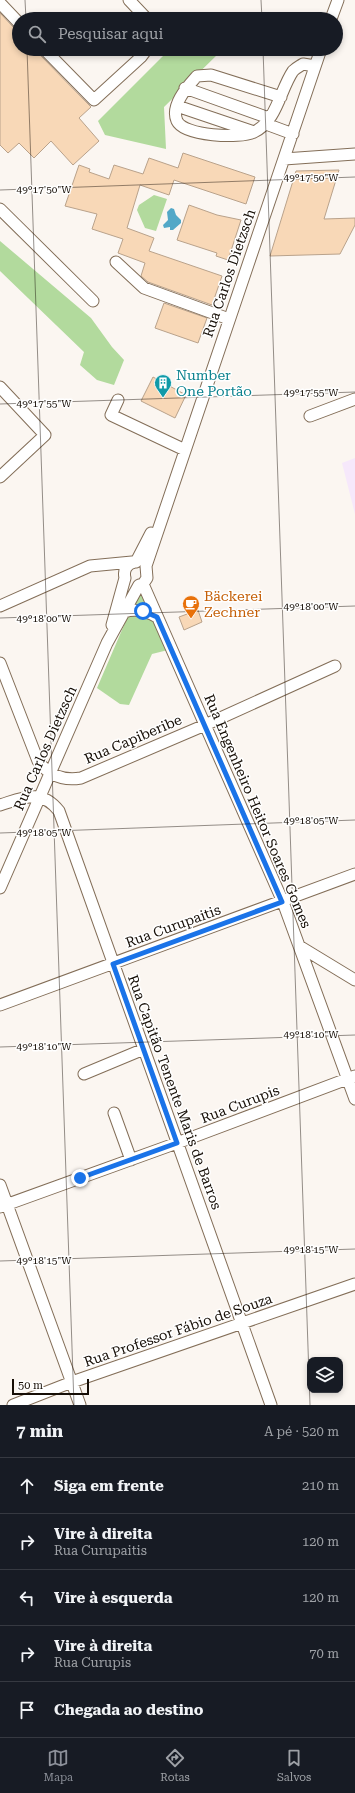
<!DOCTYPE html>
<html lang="pt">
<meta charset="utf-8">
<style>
:root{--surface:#171b24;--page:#242831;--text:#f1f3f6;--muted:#9ea1a6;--line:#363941;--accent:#8c9099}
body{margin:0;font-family:"Roboto Serif",serif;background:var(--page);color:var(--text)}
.controls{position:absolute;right:12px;bottom:12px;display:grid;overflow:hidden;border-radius:8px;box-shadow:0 2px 6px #0003}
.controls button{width:36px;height:36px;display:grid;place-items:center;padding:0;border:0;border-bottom:1px solid var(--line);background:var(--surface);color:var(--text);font:20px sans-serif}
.scale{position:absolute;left:12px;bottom:10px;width:77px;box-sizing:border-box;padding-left:4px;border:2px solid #160e06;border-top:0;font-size:11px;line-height:14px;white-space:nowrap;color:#160e06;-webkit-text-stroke:3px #fff;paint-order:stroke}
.stop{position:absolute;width:12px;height:12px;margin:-9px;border:3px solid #1a73e8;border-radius:50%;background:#fff}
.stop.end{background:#1a73e8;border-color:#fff;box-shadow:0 1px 4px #0008}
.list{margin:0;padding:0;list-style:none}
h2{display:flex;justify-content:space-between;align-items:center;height:52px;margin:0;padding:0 16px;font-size:17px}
h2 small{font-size:13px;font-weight:400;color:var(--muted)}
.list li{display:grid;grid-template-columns:26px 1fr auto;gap:12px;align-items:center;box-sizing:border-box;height:56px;padding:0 16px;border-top:1px solid var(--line)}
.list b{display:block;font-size:15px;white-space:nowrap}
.list p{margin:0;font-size:13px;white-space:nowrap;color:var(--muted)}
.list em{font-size:13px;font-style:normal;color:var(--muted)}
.icon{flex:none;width:22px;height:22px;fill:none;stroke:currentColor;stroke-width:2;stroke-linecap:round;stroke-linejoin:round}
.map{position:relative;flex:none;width:355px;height:1405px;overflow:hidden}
.search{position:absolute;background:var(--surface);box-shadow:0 2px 6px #0003;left:12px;right:12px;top:12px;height:44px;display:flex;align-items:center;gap:10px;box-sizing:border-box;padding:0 14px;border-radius:22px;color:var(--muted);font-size:15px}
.sheet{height:332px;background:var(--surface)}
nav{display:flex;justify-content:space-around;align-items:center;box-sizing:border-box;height:56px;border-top:1px solid var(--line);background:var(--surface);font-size:11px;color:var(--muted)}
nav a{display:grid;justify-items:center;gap:2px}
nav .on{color:var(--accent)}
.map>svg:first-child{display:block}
.education{fill:#f6e8fb}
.green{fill:#b2da9d}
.water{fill:#53a8c7}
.building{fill:#f8d8b7;stroke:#b9a28b}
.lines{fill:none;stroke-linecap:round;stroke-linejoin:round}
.minor-casing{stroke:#836e58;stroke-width:13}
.minor{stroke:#fff;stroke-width:11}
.route{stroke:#1a73e8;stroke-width:5}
.ticks{fill:none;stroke:#160e06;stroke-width:1;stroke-opacity:0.45}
.labels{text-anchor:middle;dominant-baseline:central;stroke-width:3;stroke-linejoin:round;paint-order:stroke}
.street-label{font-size:14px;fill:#160e06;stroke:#fff}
.culture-label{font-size:14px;fill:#0d838f;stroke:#fff;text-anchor:start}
.food-label{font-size:14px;fill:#c56008;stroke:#fff;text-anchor:start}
.ticks-label{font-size:10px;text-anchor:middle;fill:#160e06;stroke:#fff;stroke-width:3;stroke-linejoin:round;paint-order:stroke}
</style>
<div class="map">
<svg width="355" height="1405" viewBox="0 0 355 1405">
<rect width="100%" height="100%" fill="#fbf6f1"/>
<!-- education -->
<path class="education" d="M 355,458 L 355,514 L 342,463 Z"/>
<!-- green -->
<path class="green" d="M 170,49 L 216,49 L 219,53 L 164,107 L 166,149 L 105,135 L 98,121 Z
M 154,195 L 167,199 L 156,231 L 145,228 L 137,210 L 139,205 Z
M 0,241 L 91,318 L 112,347 L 124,360 L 114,385 L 97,380 L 80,365 L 84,352 L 0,271 Z
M 140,588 L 168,650 L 152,654 L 129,705 L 120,704 L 97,688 Z"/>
<!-- water -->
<path class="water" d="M 171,208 L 174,209 L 176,215 L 181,220 L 181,223 L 173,230 L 170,230 L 170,227 L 164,228 L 163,225 L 168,220 L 167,212 Z"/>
<!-- building -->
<path class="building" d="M 0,13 L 14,28 L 19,30 L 19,49 L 37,49 L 39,54 L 91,107 L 79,118 L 99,141 L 73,165 L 51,141 L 34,158 L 19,143 L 8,153 L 0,145 Z
M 183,153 L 255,177 L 246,204 L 174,180 L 169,195 L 140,185 L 127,228 L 154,238 L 149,251 L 222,276 L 212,305 L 148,282 L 141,276 L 145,263 L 118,253 L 123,239 L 92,229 L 97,214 L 65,206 L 79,165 L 90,169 L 89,172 L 109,179 L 114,165 L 143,174 L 149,158 L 178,168 Z
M 339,170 L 324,219 L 355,218 L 355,225 L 340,254 L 270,256 L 296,171 Z
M 189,205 L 217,215 L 241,220 L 228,260 L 216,256 L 217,253 L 177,240 Z
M 164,303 L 207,318 L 198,343 L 155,328 Z
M 153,377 L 186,395 L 175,418 L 141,401 Z
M 198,610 L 202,622 L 184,630 L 179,617 Z"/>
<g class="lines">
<!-- minor casing -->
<g class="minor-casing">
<path id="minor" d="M 129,0 L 147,19
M 0,3 L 19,23
M 331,19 L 338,0
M 44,49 L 94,100 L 141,57 L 147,49
M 185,88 L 269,118
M 281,97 L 211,75 L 197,76 C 188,86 170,105 177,121 C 184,136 240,139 254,132 C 277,121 280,90 293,71 C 296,68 300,66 303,64 L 315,66
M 177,106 L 254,132
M 266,124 L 293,134
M 284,159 L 355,154
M 0,209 L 93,301
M 116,262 L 144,288 L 229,319
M 0,387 L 45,435 L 0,477
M 118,400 L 111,415 L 185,450
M 310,416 L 355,399
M 136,562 L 151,533
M 143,584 L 283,902 L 355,1099
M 0,606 L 90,566 L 132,562
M 124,612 C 136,608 147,611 157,617
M 112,625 L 125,578 C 123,570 127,563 135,562
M 0,663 L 38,761 C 49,776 63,781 81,778 L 205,725 L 335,666
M 0,805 C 23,798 41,788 59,811 L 271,1405
M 0,888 L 107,643 L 139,585 L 143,584 L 147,578 L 146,566 L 321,49
M 299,946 L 355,980
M 0,1005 L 355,874
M 84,1074 L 144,1049
M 114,1113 L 131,1160
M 0,1185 L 80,1405
M 0,1207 L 177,1143 L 355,1076
M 13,1405 L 72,1382 L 355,1284"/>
</g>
<!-- minor -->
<use href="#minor" class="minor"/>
</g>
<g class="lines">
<!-- route -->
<path class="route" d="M 80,1178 L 177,1143 L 113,964 L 282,902 L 157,617 L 143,611"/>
</g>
<!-- ticks -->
<path class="ticks" d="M 25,0 L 26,19M 261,0 L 262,19M 27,49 L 74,1405M 263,49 L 310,1405M 0,190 L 355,177M 0,404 L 355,392M 0,618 L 355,606M 0,833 L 355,820M 0,1047 L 355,1035M 0,1261 L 355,1249"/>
<!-- icons -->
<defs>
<g id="building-pin" transform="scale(0.9)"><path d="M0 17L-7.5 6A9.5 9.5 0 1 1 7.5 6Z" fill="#0f9aa8" stroke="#fff"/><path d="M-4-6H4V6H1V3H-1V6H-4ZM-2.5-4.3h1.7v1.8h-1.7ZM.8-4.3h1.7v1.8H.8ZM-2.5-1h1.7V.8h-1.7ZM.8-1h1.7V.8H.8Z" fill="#fff"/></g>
<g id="cafe-pin" transform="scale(0.9)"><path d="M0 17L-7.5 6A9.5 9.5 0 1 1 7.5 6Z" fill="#e8710a" stroke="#fff"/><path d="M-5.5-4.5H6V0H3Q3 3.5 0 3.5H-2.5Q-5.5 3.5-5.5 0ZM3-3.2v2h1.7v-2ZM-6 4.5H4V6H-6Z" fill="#fff"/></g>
</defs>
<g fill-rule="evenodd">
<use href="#building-pin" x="163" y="383"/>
<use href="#cafe-pin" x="191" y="604"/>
</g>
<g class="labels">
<!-- street labels -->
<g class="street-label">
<text transform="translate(229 273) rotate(-71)">Rua Carlos Dietzsch</text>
<text transform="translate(133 739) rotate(-23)">Rua Capiberibe</text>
<text transform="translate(45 748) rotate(-66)">Rua Carlos Dietzsch</text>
<text transform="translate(258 811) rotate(67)">Rua Engenheiro Heitor Soares Gomes</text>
<text transform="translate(173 926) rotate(-20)">Rua Curupaitis</text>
<text transform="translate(175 1092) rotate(70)">Rua Capitão Tenente Maris de Barros</text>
<text transform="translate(240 1104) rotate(-21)">Rua Curupis</text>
<text transform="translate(178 1330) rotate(-19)">Rua Professor Fábio de Souza</text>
</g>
<!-- culture labels -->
<g class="culture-label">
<text x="176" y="375">Number<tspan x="176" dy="16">One Portão</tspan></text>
</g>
<!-- food labels -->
<g class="food-label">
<text x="204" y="596">Bäckerei<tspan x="204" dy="16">Zechner</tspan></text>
</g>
</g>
<g class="ticks-label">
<text x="311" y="181">49°17'50"W</text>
<text x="44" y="193">49°17'50"W</text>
<text x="311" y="396">49°17'55"W</text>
<text x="44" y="407">49°17'55"W</text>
<text x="311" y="610">49°18'00"W</text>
<text x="44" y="622">49°18'00"W</text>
<text x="311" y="824">49°18'05"W</text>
<text x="44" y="836">49°18'05"W</text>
<text x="311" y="1038">49°18'10"W</text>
<text x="44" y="1050">49°18'10"W</text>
<text x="311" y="1253">49°18'15"W</text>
<text x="44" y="1264">49°18'15"W</text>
</g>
</svg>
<div class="controls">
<button><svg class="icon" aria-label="layers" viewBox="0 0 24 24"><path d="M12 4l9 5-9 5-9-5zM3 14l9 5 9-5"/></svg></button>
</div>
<div class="scale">50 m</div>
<div class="stop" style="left:143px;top:611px"></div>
<div class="stop end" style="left:80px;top:1178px"></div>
<div class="search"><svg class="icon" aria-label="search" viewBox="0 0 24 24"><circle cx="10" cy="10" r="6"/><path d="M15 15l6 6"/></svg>Pesquisar aqui</div>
</div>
<section class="sheet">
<h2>7 min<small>A pé · 520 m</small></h2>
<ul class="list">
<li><svg class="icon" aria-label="ahead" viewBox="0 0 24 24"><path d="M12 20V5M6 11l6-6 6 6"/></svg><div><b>Siga em frente</b></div><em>210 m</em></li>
<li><svg class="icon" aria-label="right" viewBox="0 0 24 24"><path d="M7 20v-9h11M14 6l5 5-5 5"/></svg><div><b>Vire à direita</b><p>Rua Curupaitis</p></div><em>120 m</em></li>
<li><svg class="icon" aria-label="left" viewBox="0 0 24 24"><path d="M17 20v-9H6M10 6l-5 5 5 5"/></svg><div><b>Vire à esquerda</b></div><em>120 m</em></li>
<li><svg class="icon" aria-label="right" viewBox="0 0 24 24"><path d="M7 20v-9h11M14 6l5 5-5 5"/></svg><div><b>Vire à direita</b><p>Rua Curupis</p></div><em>70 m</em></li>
<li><svg class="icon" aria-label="arrive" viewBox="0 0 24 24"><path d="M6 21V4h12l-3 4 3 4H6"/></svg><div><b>Chegada ao destino</b></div></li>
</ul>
</section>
<nav>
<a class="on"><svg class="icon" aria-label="map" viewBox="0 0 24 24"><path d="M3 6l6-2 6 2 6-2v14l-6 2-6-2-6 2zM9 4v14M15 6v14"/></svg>Mapa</a>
<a><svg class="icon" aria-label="directions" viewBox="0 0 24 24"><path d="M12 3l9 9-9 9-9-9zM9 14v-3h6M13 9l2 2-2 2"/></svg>Rotas</a>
<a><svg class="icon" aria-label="saved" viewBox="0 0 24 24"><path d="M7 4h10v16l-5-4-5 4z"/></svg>Salvos</a>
</nav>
